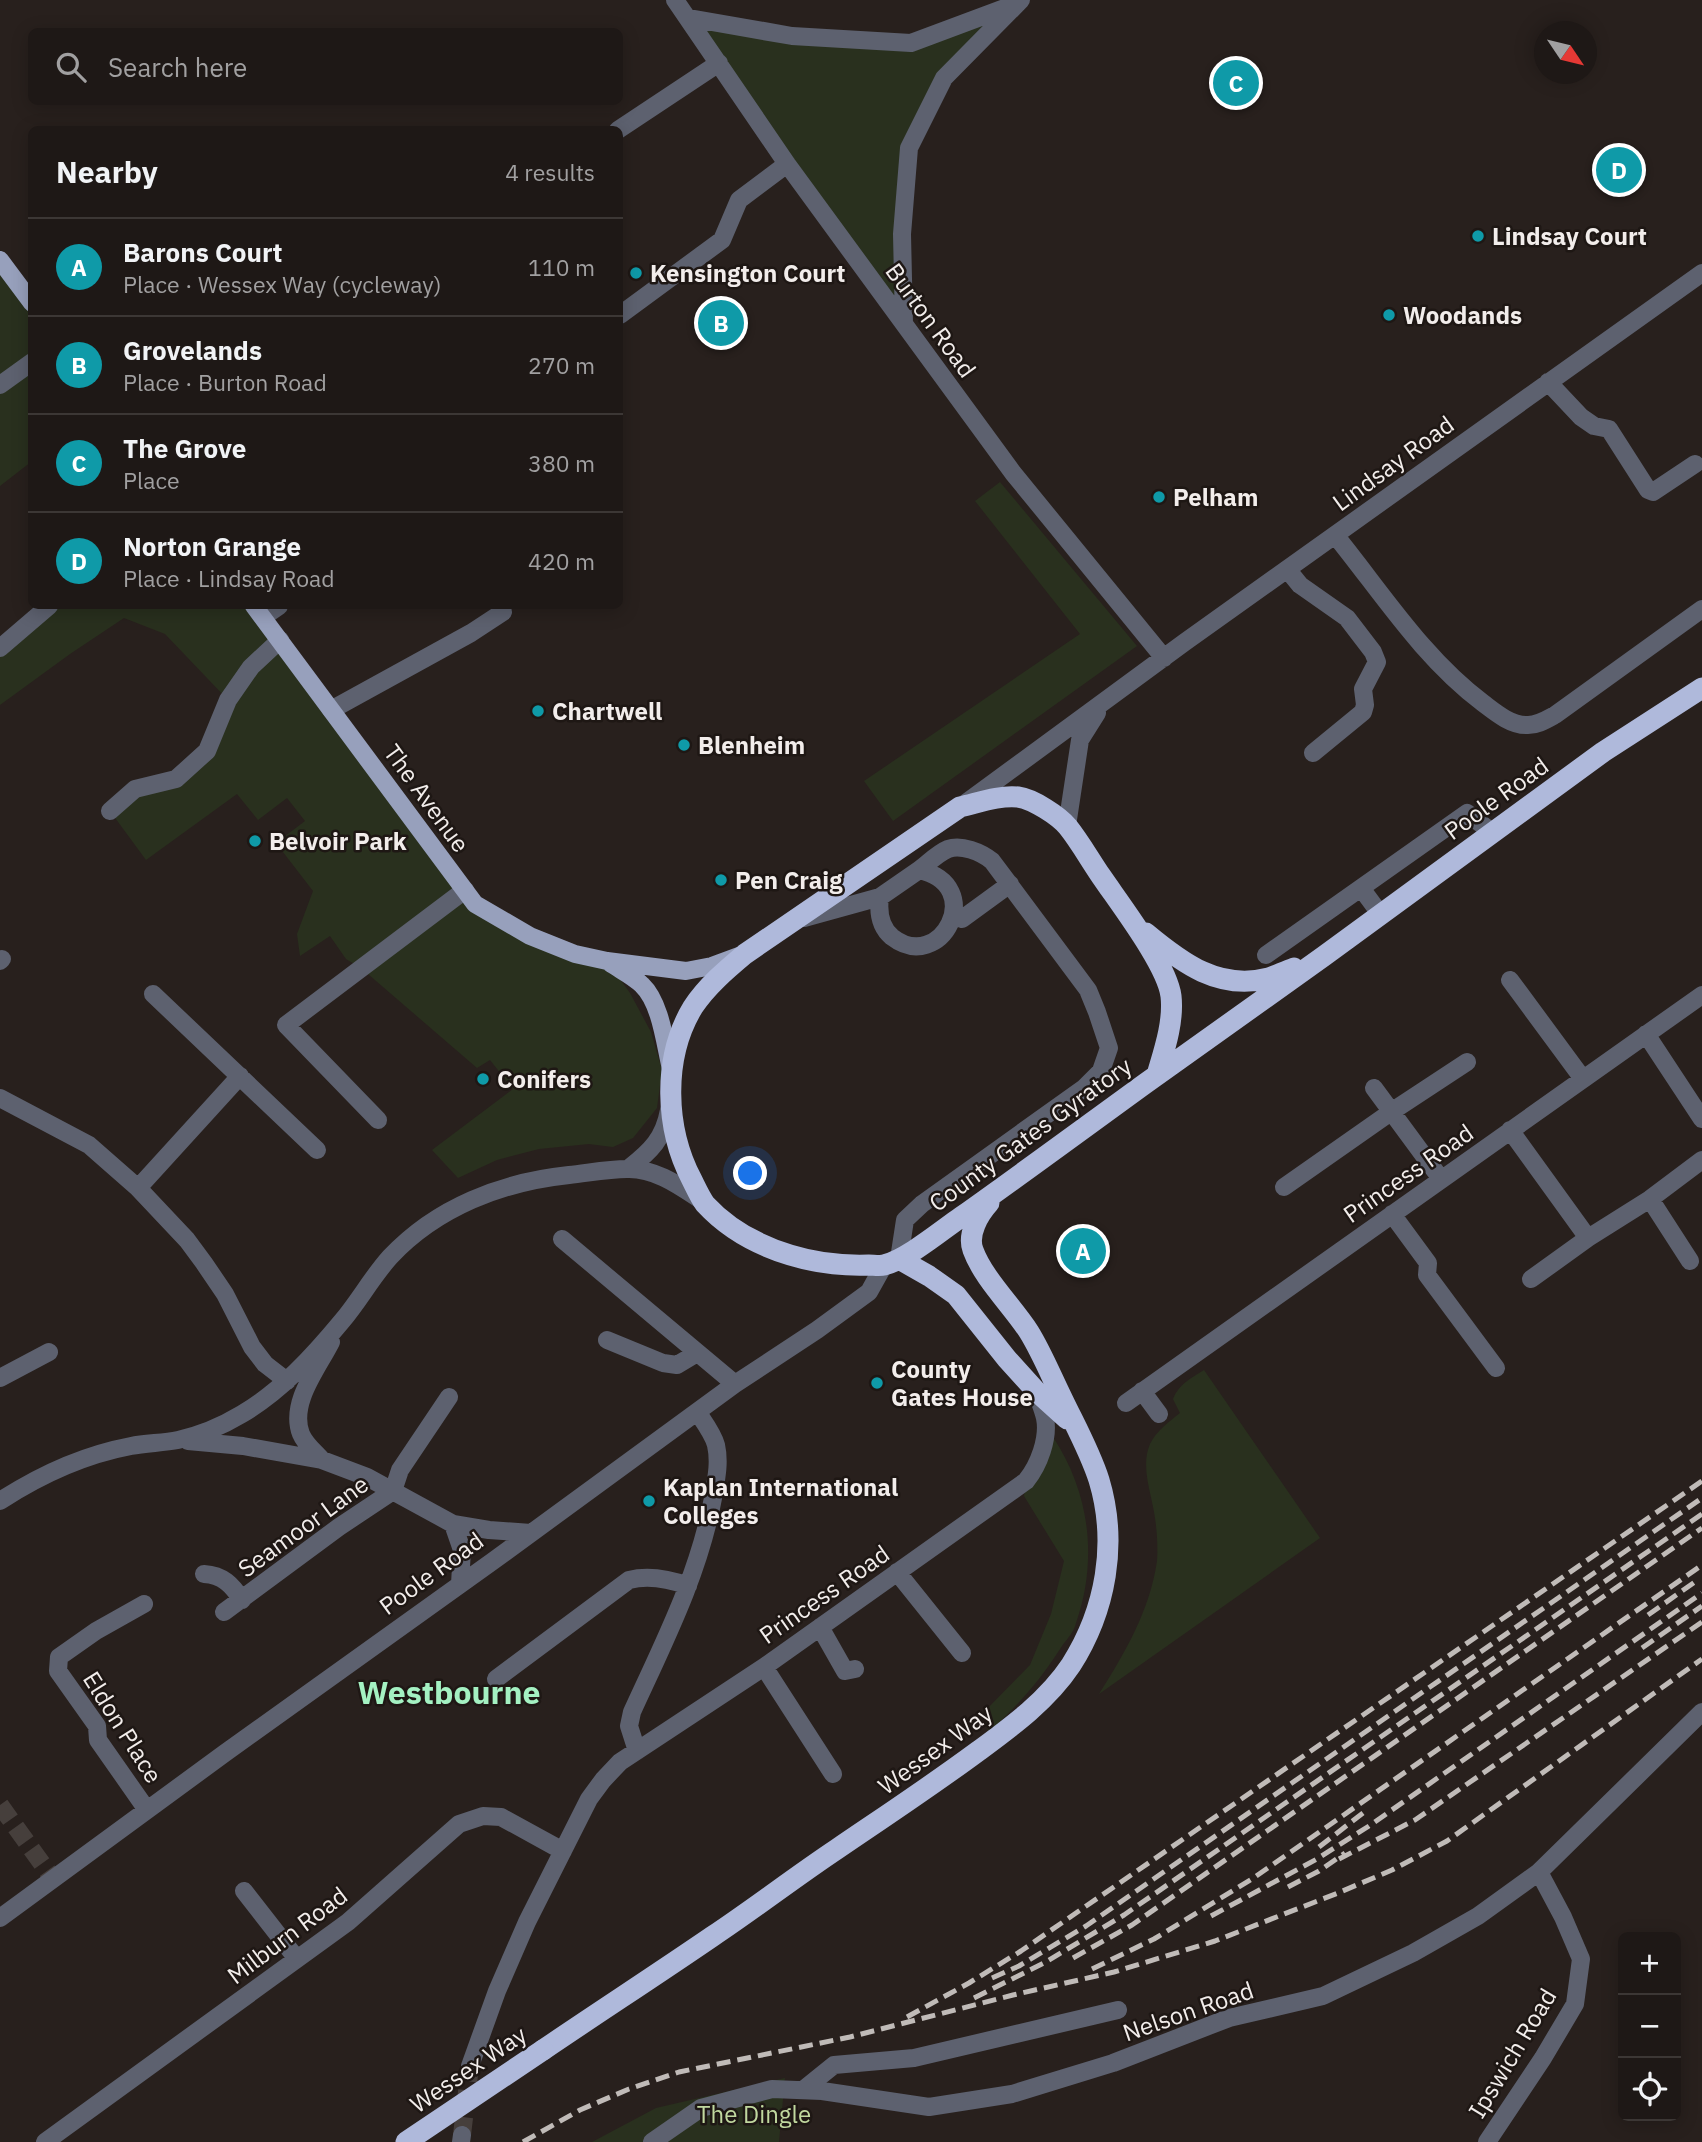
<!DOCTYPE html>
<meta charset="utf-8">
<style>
:root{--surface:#1e1816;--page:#26211f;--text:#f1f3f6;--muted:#a1a0a1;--line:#3c3735;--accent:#21d887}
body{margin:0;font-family:"IBM Plex Sans",sans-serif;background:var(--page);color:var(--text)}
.controls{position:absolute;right:21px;bottom:21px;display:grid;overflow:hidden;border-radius:10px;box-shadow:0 4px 18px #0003}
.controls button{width:63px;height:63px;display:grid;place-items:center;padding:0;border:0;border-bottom:2px solid var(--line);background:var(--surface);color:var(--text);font:35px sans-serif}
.compass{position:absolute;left:1534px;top:21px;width:63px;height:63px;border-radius:50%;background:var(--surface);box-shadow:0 4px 18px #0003;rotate:125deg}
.you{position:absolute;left:751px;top:1174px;width:24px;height:24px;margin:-18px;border:5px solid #fff;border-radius:50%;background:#1a73e8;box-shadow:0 0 0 10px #1a73e833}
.badge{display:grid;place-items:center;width:46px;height:46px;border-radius:50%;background:var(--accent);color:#fff;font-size:23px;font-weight:700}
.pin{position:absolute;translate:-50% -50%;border:4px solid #fff;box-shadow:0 2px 7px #0006}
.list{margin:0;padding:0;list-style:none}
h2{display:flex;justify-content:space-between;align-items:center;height:91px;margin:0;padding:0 28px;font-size:30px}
h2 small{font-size:23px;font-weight:400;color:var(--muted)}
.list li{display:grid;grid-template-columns:46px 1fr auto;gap:21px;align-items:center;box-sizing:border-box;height:98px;padding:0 28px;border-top:2px solid var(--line)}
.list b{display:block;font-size:26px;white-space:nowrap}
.list p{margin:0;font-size:23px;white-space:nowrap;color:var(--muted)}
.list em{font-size:23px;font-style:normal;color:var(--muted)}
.icon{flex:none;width:38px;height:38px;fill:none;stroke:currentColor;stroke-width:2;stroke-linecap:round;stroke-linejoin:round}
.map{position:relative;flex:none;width:1702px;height:2142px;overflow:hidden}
.search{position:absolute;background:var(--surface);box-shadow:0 4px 18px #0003;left:28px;top:28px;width:595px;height:77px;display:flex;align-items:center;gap:18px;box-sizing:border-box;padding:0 24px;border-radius:10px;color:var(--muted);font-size:26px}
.panel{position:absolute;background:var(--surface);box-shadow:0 4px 18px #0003;left:28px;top:126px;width:595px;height:483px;border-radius:10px}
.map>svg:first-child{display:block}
.green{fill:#29301e}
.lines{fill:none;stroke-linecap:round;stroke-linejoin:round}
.minor-tunnel{stroke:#463f3c;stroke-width:18;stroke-dasharray:18 9;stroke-linecap:butt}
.minor{stroke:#5d616f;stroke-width:18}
.major{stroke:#97a0bc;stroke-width:18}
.highway{stroke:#afb9db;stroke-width:21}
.rail{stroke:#c0bbb8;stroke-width:5;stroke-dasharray:14 7;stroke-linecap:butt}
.highway-bridge{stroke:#afb9db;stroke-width:21}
.culture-dot{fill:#0f9aa8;stroke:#1e1714;stroke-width:2.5}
.labels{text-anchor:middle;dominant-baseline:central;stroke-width:5;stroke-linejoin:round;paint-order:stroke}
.poi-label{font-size:24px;font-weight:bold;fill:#f2edeb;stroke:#1e1714;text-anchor:start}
.street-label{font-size:24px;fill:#f2edeb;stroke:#1e1714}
.park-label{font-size:24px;fill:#c1d89f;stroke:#1e1714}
.district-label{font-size:32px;font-weight:bold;fill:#a4f1c2;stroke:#1e1714}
</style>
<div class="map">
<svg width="1702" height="2142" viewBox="0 0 1702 2142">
<rect width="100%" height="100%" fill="#28201d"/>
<!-- green -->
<path class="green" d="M 1012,8 L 944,78 L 909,148 L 904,324 L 689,18 L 911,43 Z
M 0,260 L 32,303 L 31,462 L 0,486 Z
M 1000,482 L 1137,646 L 893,821 L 864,781 L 1080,634 L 975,501 Z
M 47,606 L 254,606 L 475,904 L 607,961 L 630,993 L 651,1032 L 662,1070 L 657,1108 L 633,1138 L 613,1147 L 589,1144 L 539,1149 L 497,1160 L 458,1178 L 432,1150 L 513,1089 L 490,1060 L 477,1068 L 361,968 L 346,959 L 330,936 L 300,956 L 297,934 L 313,891 L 276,843 L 305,821 L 287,798 L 258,820 L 237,794 L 146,860 L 110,811 L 176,779 L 207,751 L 228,700 L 165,634 L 124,618 L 70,654 L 0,705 L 0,645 Z
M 1204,1370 L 1320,1538 L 1099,1694 C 1125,1653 1150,1610 1157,1561 C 1158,1548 1157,1531 1155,1518 C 1152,1494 1140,1467 1150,1444 C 1157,1430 1169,1422 1180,1413 L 1173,1399 C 1178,1385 1191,1378 1204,1370 Z
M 1053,1437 C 1090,1493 1098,1560 1076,1623 C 1074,1632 1067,1639 1062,1646 C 1039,1682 1020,1703 989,1732 L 981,1715 L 1030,1665 L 1051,1614 L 1064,1561 L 1024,1496 L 1025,1490 Z
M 785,2078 L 779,2142 L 592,2142 L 656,2108 Z"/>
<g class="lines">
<!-- minor-tunnel -->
<path class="minor-tunnel" d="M 0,1805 L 53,1879
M 462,2135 L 470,2066"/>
<!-- minor -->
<path class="minor" d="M 675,0 L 787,164 L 1013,473 L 1164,658
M 689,18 L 792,36 L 911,43 L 1010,6
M 618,130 L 719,63
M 620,315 L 722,240 L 739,200 L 787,164
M 904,324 L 902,234 L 909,148 L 944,78 L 1021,0
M 1548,382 L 1581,417 L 1594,426 L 1609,429 L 1648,490 L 1653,492 L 1695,464
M 0,385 L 32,362
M 1335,535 C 1382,593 1423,658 1483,703 C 1495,712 1510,725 1526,725 C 1536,726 1546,720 1555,715 L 1702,609
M 1287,569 L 1300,585 L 1347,618 L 1373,652 L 1377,662 L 1363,689 L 1365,705 L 1363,712 L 1313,753
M 263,617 L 279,606
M 0,648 L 49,606
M 331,710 L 471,633 L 503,612
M 963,805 L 1185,642 L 1702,273
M 110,811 L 135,789 L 176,779 L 207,751 L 228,700 L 251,667 L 280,640
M 1067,826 L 1080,740 L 1097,713
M 919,870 C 988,885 941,975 892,937 C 880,927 878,912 880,897 Z
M 1361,888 L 1381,915
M 804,918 L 880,897
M 962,919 L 1010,884
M 1266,955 L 1467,813 L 1493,833
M 0,961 L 2,959
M 1510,980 L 1583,1079
M 153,994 L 317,1150
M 1646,1034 L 1702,1119
M 1374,1088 L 1441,1179
M 0,1098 L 89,1145 L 138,1188 L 187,1240 L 204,1263 L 225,1294 L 252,1347 L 265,1364 L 287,1381
M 378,1120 L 286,1025 L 465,890
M 1510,1130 L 1588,1238 L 1650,1199 L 1702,1160
M 629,1168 C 651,1151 664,1138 669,1110
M 1284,1187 L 1391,1112 L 1467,1062
M 138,1188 L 240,1076
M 1650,1199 L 1690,1261
M 1392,1214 L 1428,1263 L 1427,1275 L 1496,1368
M 562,1239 L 735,1384
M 899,1259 L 905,1220 L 922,1204 L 1084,1088 L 1101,1071 L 1109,1048 L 1097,1012 L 1088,990 L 992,861 C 981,852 961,844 948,849 C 938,853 927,864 919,870
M 1531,1279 L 1588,1238
M 607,1340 L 663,1363 L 677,1365 L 697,1353
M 0,1378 L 49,1352
M 1142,1391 L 1159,1414
M 1126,1403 L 1702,995
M 188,1441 L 243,1446 L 322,1460 L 367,1477 L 453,1524 L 489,1530 L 531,1533
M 322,1460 C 315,1452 305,1444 301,1434 C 289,1403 318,1368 331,1342
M 0,1501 C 40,1475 83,1455 131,1446 C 146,1443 163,1443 178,1440 C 201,1435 222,1426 242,1414 C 281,1391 313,1356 342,1321 C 359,1301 372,1277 390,1257 C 437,1207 502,1182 569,1175 C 588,1173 608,1169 627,1169 C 656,1168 681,1187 704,1202
M 453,1524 L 462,1550 L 460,1584
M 897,1572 L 962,1653
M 204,1574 C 223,1575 232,1585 242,1600
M 144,1604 L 96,1631 L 59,1657 L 58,1671 L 97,1726 L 98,1740 L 147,1810
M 224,1612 L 339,1527 L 393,1491 L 400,1470 L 449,1397
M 820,1627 L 845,1671 L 855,1669
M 764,1667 L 833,1774
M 496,1679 L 629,1580 C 649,1575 669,1579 688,1586
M 637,1751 L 629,1726 L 632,1712 C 664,1642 699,1574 713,1498 C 716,1480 720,1463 716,1445 C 713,1434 704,1422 698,1413
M 244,1891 L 297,1959
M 0,1918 L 225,1753 L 493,1561 L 735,1384 L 817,1330 L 869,1292 L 884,1265
M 470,2066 L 497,1991 L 527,1922 L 589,1799 L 603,1780 L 620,1762 L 764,1667 L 1026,1481 C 1039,1465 1049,1438 1045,1418 C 1043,1409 1039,1400 1036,1391
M 803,2090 L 834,2065 L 914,2058 L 1118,2010
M 45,2142 L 348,1922 L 459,1824 L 483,1816 L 501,1817 L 563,1851
M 461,2142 L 462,2135
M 652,2142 L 701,2108 L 772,2089 L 822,2091 L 929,2107 L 1012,2094 L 1113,2063 L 1229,2018 L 1323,1996 L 1413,1953 L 1478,1916 L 1539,1872 L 1702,1712
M 1487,2142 L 1543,2058 L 1575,2004 L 1581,1959 L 1563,1917 L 1539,1872"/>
<!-- major -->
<path class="major" d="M 0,260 L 32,303
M 254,606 L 475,904 L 530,936 L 575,954 L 607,961 L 686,971 L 712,966 L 739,956
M 610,963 C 620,970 633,976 642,985 C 661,1003 665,1044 671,1069"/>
<!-- highway -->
<path class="highway" d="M 1146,933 C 1182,963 1219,991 1269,978 C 1277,975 1286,971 1294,968
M 1157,1075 C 1164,1051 1174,1022 1171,996 C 1167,965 1120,904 1101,876 C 1090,860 1080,842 1068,827 C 1059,816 1033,799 1018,797 C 999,795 978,803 960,807 L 745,954 C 726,970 707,986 693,1007 C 662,1058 665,1129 692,1180 C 696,1188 700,1197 705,1204 C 729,1230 757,1245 790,1255 C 816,1263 841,1266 869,1265 C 873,1265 880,1266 884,1265 C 906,1260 942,1230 961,1217 C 1023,1173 1084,1128 1146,1083 L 1324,956 L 1603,752 L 1702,688
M 899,1259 L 929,1276 L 956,1295 L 1007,1359 L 1036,1391 L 1067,1419
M 543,2050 C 599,2012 656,1975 713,1936 C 755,1908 795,1877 837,1849 C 884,1817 931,1786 977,1752 C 1011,1727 1047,1701 1071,1665 C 1106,1610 1118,1543 1099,1480 C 1090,1452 1076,1427 1063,1400 C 1052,1378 1042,1353 1029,1332 C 1013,1307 983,1278 973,1250 C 967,1234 979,1214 989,1203"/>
<!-- rail -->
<path class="rail" d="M 1648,1615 L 1699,1579
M 1642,1648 L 1702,1606
M 1319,1847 L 1363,1813
M 1339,1859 L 1415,1820 L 1702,1622
M 1288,1887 L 1319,1871 L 1345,1853
M 1211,1916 L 1317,1859 L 1369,1826 L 1702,1593
M 1073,1958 L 1132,1925 L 1702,1528
M 1092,1969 L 1154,1939 L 1252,1879 L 1702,1565
M 992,1978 L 1019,1966 L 1086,1926 L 1702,1498
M 974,1998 L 1044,1963 L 1124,1915 L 1702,1514
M 907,2017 L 969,1983 L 1021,1951 L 1702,1481
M 523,2142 L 580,2110 L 629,2089 L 679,2072 L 850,2037 L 1013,1995 L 1114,1972 L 1215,1941 L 1338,1893 L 1392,1870 L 1447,1841 L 1702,1659"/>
<!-- highway-bridge -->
<path class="highway-bridge" d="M 406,2142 L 543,2050"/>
</g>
<!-- markers -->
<g class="culture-dot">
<circle cx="1478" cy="236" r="7"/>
<circle cx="636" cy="273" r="7"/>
<circle cx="1389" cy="315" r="7"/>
<circle cx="1159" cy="497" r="7"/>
<circle cx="538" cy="711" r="7"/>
<circle cx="684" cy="745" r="7"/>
<circle cx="255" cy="841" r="7"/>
<circle cx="721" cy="880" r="7"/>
<circle cx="483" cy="1079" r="7"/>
<circle cx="877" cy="1383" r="7"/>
<circle cx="649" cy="1501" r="7"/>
</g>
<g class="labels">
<!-- poi labels -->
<g class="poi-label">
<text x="1492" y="236">Lindsay Court</text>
<text x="650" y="273">Kensington Court</text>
<text x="1403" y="315">Woodands</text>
<text x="1173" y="497">Pelham</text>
<text x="552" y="711">Chartwell</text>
<text x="698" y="745">Blenheim</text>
<text x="269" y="841">Belvoir Park</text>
<text x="735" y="880">Pen Craig</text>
<text x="497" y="1079">Conifers</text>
<text x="891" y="1369">County<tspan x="891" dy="28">Gates House</tspan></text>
<text x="663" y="1487">Kaplan International<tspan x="663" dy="28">Colleges</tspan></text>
</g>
<!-- street labels -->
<g class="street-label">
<text transform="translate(931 320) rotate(54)">Burton Road</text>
<text transform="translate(1393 463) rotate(-36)">Lindsay Road</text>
<text transform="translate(427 798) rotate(54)">The Avenue</text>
<text transform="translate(1496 798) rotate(-36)">Poole Road</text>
<text transform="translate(1030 1134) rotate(-36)">County Gates Gyratory</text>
<text transform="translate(1408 1173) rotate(-35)">Princess Road</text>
<text transform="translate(303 1526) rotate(-36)">Seamoor Lane</text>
<text transform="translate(431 1573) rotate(-36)">Poole Road</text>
<text transform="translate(824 1594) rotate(-35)">Princess Road</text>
<text transform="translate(123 1727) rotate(58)">Eldon Place</text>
<text transform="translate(935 1749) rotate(-36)">Wessex Way</text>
<text transform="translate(287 1935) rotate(-37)">Milburn Road</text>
<text transform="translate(1188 2011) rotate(-19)">Nelson Road</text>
<text transform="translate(1512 2053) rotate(-59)">Ipswich Road</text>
<text transform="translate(468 2069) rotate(-34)">Wessex Way</text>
</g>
<!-- park labels -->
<g class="park-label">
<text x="754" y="2114">The Dingle</text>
</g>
<!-- district labels -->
<g class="district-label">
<text x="449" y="1692">Westbourne</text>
</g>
</g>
</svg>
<div class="controls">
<button>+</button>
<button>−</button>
<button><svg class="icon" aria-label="locate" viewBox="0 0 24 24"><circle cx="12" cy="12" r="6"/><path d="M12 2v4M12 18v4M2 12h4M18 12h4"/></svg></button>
</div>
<svg class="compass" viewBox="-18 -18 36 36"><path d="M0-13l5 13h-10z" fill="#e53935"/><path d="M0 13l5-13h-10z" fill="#a1a0a1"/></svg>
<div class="you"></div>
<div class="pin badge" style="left:1083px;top:1251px;background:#0f9aa8">A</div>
<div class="pin badge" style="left:721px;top:323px;background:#0f9aa8">B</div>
<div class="pin badge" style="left:1236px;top:83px;background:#0f9aa8">C</div>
<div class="pin badge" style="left:1619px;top:170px;background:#0f9aa8">D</div>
<div class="search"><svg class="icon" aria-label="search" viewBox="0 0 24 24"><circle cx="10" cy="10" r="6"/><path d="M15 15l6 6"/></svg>Search here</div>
<section class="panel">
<h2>Nearby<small>4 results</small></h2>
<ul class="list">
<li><span class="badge" style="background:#0f9aa8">A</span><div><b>Barons Court</b><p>Place · Wessex Way (cycleway)</p></div><em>110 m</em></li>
<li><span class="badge" style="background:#0f9aa8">B</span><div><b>Grovelands</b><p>Place · Burton Road</p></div><em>270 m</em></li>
<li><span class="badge" style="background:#0f9aa8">C</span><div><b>The Grove</b><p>Place</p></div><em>380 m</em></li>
<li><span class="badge" style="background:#0f9aa8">D</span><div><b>Norton Grange</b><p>Place · Lindsay Road</p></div><em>420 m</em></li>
</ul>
</section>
</div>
